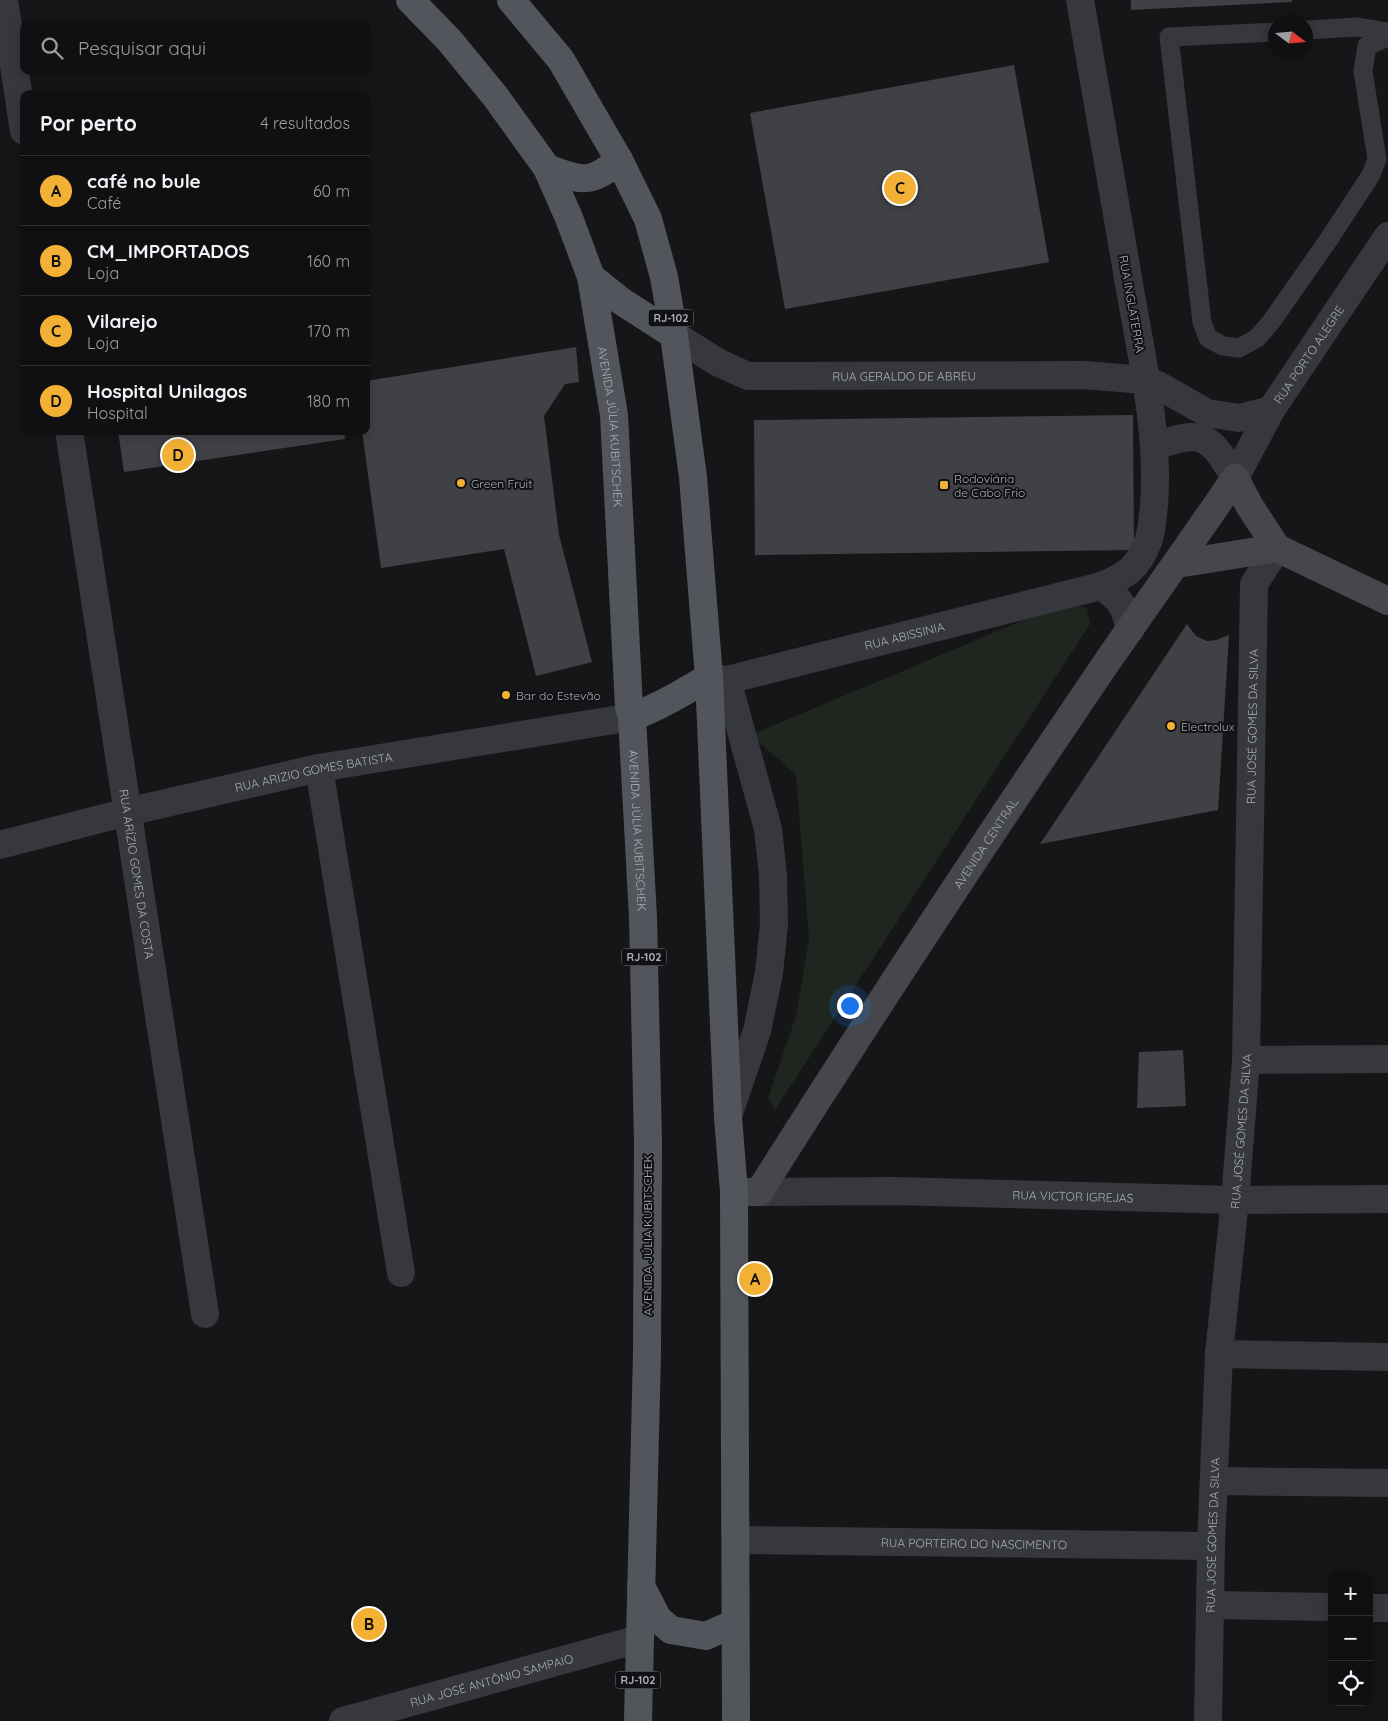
<!DOCTYPE html>
<html lang="pt">
<meta charset="utf-8">
<style>
:root{--surface:#101012;--page:#1e1e20;--text:#f1f3f6;--muted:#9c9d9f;--line:#303032;--accent:#f2b134}
body{margin:0;font-family:Quicksand,sans-serif;background:var(--page);color:var(--text)}
.controls{position:absolute;right:15px;bottom:15px;display:grid;overflow:hidden;border-radius:10px;box-shadow:0 2px 12px #0003}
.controls button{width:45px;height:45px;display:grid;place-items:center;padding:0;border:0;border-bottom:1px solid var(--line);background:var(--surface);color:var(--text);font:25px sans-serif}
.compass{position:absolute;left:1268px;top:15px;width:45px;height:45px;border-radius:50%;background:var(--surface);box-shadow:0 2px 12px #0003;rotate:106deg}
.you{position:absolute;left:849px;top:1005px;width:18px;height:18px;margin:-12px;border:4px solid #fff;border-radius:50%;background:#1a73e8;box-shadow:0 0 0 8px #1a73e833}
.badge{display:grid;place-items:center;width:32px;height:32px;border-radius:50%;background:var(--accent);color:#111;font-size:16px;font-weight:700}
.pin{position:absolute;translate:-50% -50%;border:2px solid #fff;box-shadow:0 1px 5px #0006}
.list{margin:0;padding:0;list-style:none}
h2{display:flex;justify-content:space-between;align-items:center;height:65px;margin:0;padding:0 20px;font-size:21px}
h2 small{font-size:16px;font-weight:400;color:var(--muted)}
.list li{display:grid;grid-template-columns:32px 1fr auto;gap:15px;align-items:center;box-sizing:border-box;height:70px;padding:0 20px;border-top:1px solid var(--line)}
.list b{display:block;font-size:19px;white-space:nowrap}
.list p{margin:0;font-size:16px;white-space:nowrap;color:var(--muted)}
.list em{font-size:16px;font-style:normal;color:var(--muted)}
.icon{flex:none;width:28px;height:28px;fill:none;stroke:currentColor;stroke-width:2;stroke-linecap:round;stroke-linejoin:round}
.map{position:relative;flex:none;width:1388px;height:1721px;overflow:hidden}
.search{position:absolute;background:var(--surface);box-shadow:0 2px 12px #0003;left:20px;top:20px;width:350px;height:55px;display:flex;align-items:center;gap:12px;box-sizing:border-box;padding:0 18px;border-radius:10px;color:var(--muted);font-size:19px}
.panel{position:absolute;background:var(--surface);box-shadow:0 2px 12px #0003;left:20px;top:90px;width:350px;height:345px;border-radius:10px}
.map>svg:first-child{display:block}
.green{fill:#1e261f}
.building{fill:#404145}
.lines{fill:none;stroke-linecap:round;stroke-linejoin:round}
.lane{stroke:#37383d;stroke-width:19}
.street{stroke:#37383d;stroke-width:28}
.secondary{stroke:#45474d;stroke-width:28}
.primary{stroke:#53555c;stroke-width:28}
.poi-dot{fill:#f2b134;stroke:#111113;stroke-width:2}
.labels{text-anchor:middle;dominant-baseline:central;stroke-width:4;stroke-linejoin:round;paint-order:stroke}
.shield{fill:#111113;stroke:#7b7e86;stroke-width:1}
.shield-label{font-size:11px;font-weight:bold;fill:#a8adb8}
.street-label{font-size:12px;fill:#a8adb8;stroke:#111113}
.poi-label{font-size:12px;fill:#a8adb8;stroke:#111113;text-anchor:start}
</style>
<div class="map">
<svg width="1388" height="1721" viewBox="0 0 1388 1721">
<rect width="100%" height="100%" fill="#161618"/>
<!-- green -->
<path class="green" d="M 1067,602 L 1087,608 L 1090,624 L 775,1110 L 768,1098 L 796,1016 L 809,938 L 796,775 L 751,735 Z"/>
<!-- building -->
<path class="building" d="M 1131,0 L 1292,0 L 1292,2 L 1131,10 Z
M 1014,65 L 1049,262 L 785,309 L 750,113 Z
M 576,347 L 579,382 L 565,384 L 544,416 L 559,535 L 592,662 L 536,676 L 504,549 L 381,568 L 362,431 L 366,431 L 366,381 Z
M 1133,415 L 1134,550 L 755,555 L 754,420 Z
M 118,431 L 344,431 L 345,439 L 124,472 Z
M 1187,624 L 1196,636 L 1207,641 L 1216,640 L 1229,635 L 1218,810 L 1040,844 Z
M 1183,1050 L 1186,1106 L 1137,1108 L 1139,1052 Z"/>
<g class="lines">
<!-- lane -->
<path class="lane" d="M 1306,30 L 1357,27 L 1388,32
M 1276,32 L 1169,37 L 1202,322 L 1208,338 L 1223,346 L 1239,348 L 1257,338 L 1271,322 L 1327,242 L 1371,175 L 1377,159 L 1363,71 L 1367,46 L 1388,37"/>
<!-- street -->
<g class="street">
<path d="M 4,0 L 24,131"/>
<path id="s1" d="M 674,335 L 719,363 L 748,376 L 1084,375 L 1145,380 L 1158,385 L 1207,413 L 1239,418 L 1271,410"/>
<path id="s2" d="M 69,431 L 205,1314"/>
<path d="M 1154,447 C 1202,428 1210,435 1235,478"/>
<path id="s3" d="M 1235,478 L 1271,410 L 1388,236"/>
<path d="M 1101,586 C 1122,600 1124,605 1130,630"/>
<path id="s4" d="M 709,677 L 727,680 L 1101,586 C 1126,576 1138,568 1148,542 C 1152,531 1153,516 1154,505 C 1160,429 1139,346 1127,272 C 1111,181 1096,91 1080,0"/>
<path d="M 727,680 L 768,829 L 773,875 L 774,924 L 769,973 L 757,1031 L 728,1116"/>
<path d="M 319,768 L 401,1273"/>
<path id="s5" d="M 0,845 L 127,812 L 319,768 L 632,717"/>
<path d="M 1246,1060 L 1388,1059"/>
<path id="s6" d="M 759,1192 L 893,1191 L 1235,1200 L 1388,1199"/>
<path d="M 1219,1354 L 1388,1357"/>
<path d="M 1215,1481 L 1388,1483"/>
<path id="s7" d="M 736,1540 L 1211,1546"/>
<path d="M 1211,1605 L 1332,1607"/>
<path d="M 1369,1608 L 1388,1608"/>
<path id="s8" d="M 343,1721 L 639,1639"/>
<path id="s9" d="M 1208,1721 L 1211,1546 L 1219,1354 L 1235,1200 L 1246,1060 L 1254,584 L 1277,548"/>
</g>
<!-- secondary -->
<g class="secondary">
<path d="M 1177,564 L 1277,548"/>
<path id="s10" d="M 734,1192 L 759,1192 C 872,1013 988,837 1107,662 C 1149,601 1193,540 1235,478 L 1249,505 L 1277,548 L 1388,601"/>
</g>
<!-- primary -->
<g class="primary">
<path id="s11" d="M 410,0 L 449,40 L 495,96 L 547,168 L 569,218 L 591,277 L 614,415 L 629,707 L 632,717 L 643,917 L 648,1142 L 647,1353 L 638,1721"/>
<path d="M 511,0 L 561,60 L 619,160 L 648,219 L 664,277 L 674,335 L 693,477 L 709,677 L 728,1117 L 734,1192 L 736,1721"/>
<path d="M 547,168 C 580,180 590,186 619,160"/>
<path d="M 591,277 L 621,301 L 674,335"/>
<path d="M 632,717 C 659,707 684,692 709,677"/>
<path d="M 641,1586 L 658,1619 L 671,1630 L 706,1636 L 735,1623"/>
</g>
</g>
<!-- markers -->
<g class="poi-dot">
<circle cx="461" cy="483" r="5"/>
<rect x="939" y="480" width="10" height="10" rx="2.5"/>
<circle cx="506" cy="695" r="5"/>
<circle cx="1171" cy="726" r="5"/>
</g>
<g class="labels">
<!-- shield labels -->
<g class="shield">
<rect x="648.5" y="309.5" width="45" height="17" rx="4"/>
<rect x="621.5" y="948.5" width="45" height="17" rx="4"/>
<rect x="615.5" y="1671.5" width="45" height="17" rx="4"/>
</g>
<g class="shield-label">
<text x="671" y="318">RJ-102</text>
<text x="644" y="957">RJ-102</text>
<text x="638" y="1680">RJ-102</text>
</g>
<!-- street labels -->
<g class="street-label">
<text transform="translate(1132 304) rotate(80)">RUA INGLATERRA</text>
<text stroke="none"><textPath href="#s3" startOffset="144">RUA PORTO ALEGRE</textPath></text>
<text stroke="none"><textPath href="#s1" startOffset="241">RUA GERALDO DE ABREU</textPath></text>
<text stroke="none"><textPath href="#s11" startOffset="486">AVENIDA JÚLIA KUBITSCHEK</textPath></text>
<text stroke="none"><textPath href="#s4" startOffset="201">RUA ABISSINIA</textPath></text>
<text stroke="none"><textPath href="#s9" startOffset="996">RUA JOSÉ GOMES DA SILVA</textPath></text>
<text stroke="none"><textPath href="#s5" startOffset="322">RUA ARIZIO GOMES BATISTA</textPath></text>
<text stroke="none"><textPath href="#s11" startOffset="891">AVENIDA JÚLIA KUBITSCHEK</textPath></text>
<text stroke="none"><textPath href="#s10" startOffset="441">AVENIDA CENTRAL</textPath></text>
<text stroke="none"><textPath href="#s2" startOffset="448">RUA ARÍZIO GOMES DA COSTA</textPath></text>
<text stroke="none"><textPath href="#s9" startOffset="591">RUA JOSÉ GOMES DA SILVA</textPath></text>
<text stroke="none"><textPath href="#s6" startOffset="314">RUA VICTOR IGREJAS</textPath></text>
<text transform="translate(647 1235) rotate(-90)">AVENIDA JÚLIA KUBITSCHEK</text>
<text stroke="none"><textPath href="#s9" startOffset="186">RUA JOSÉ GOMES DA SILVA</textPath></text>
<text stroke="none"><textPath href="#s7" startOffset="238">RUA PORTEIRO DO NASCIMENTO</textPath></text>
<text stroke="none"><textPath href="#s8" startOffset="154">RUA JOSÉ ANTÔNIO SAMPAIO</textPath></text>
</g>
<!-- poi labels -->
<g class="poi-label">
<text x="954" y="478">Rodoviária<tspan x="954" dy="14">de Cabo Frio</tspan></text>
<text x="471" y="483">Green Fruit</text>
<text x="516" y="695">Bar do Estevão</text>
<text x="1181" y="726">Electrolux</text>
</g>
</g>
</svg>
<div class="controls">
<button>+</button>
<button>−</button>
<button><svg class="icon" aria-label="locate" viewBox="0 0 24 24"><circle cx="12" cy="12" r="6"/><path d="M12 2v4M12 18v4M2 12h4M18 12h4"/></svg></button>
</div>
<svg class="compass" viewBox="-18 -18 36 36"><path d="M0-13l5 13h-10z" fill="#e53935"/><path d="M0 13l5-13h-10z" fill="#9c9d9f"/></svg>
<div class="you"></div>
<div class="pin badge" style="left:755px;top:1279px">A</div>
<div class="pin badge" style="left:369px;top:1624px">B</div>
<div class="pin badge" style="left:900px;top:188px">C</div>
<div class="pin badge" style="left:178px;top:455px">D</div>
<div class="search"><svg class="icon" aria-label="search" viewBox="0 0 24 24"><circle cx="10" cy="10" r="6"/><path d="M15 15l6 6"/></svg>Pesquisar aqui</div>
<section class="panel">
<h2>Por perto<small>4 resultados</small></h2>
<ul class="list">
<li><span class="badge">A</span><div><b>café no bule</b><p>Café</p></div><em>60 m</em></li>
<li><span class="badge">B</span><div><b>CM_IMPORTADOS</b><p>Loja</p></div><em>160 m</em></li>
<li><span class="badge">C</span><div><b>Vilarejo</b><p>Loja</p></div><em>170 m</em></li>
<li><span class="badge">D</span><div><b>Hospital Unilagos</b><p>Hospital</p></div><em>180 m</em></li>
</ul>
</section>
</div>
